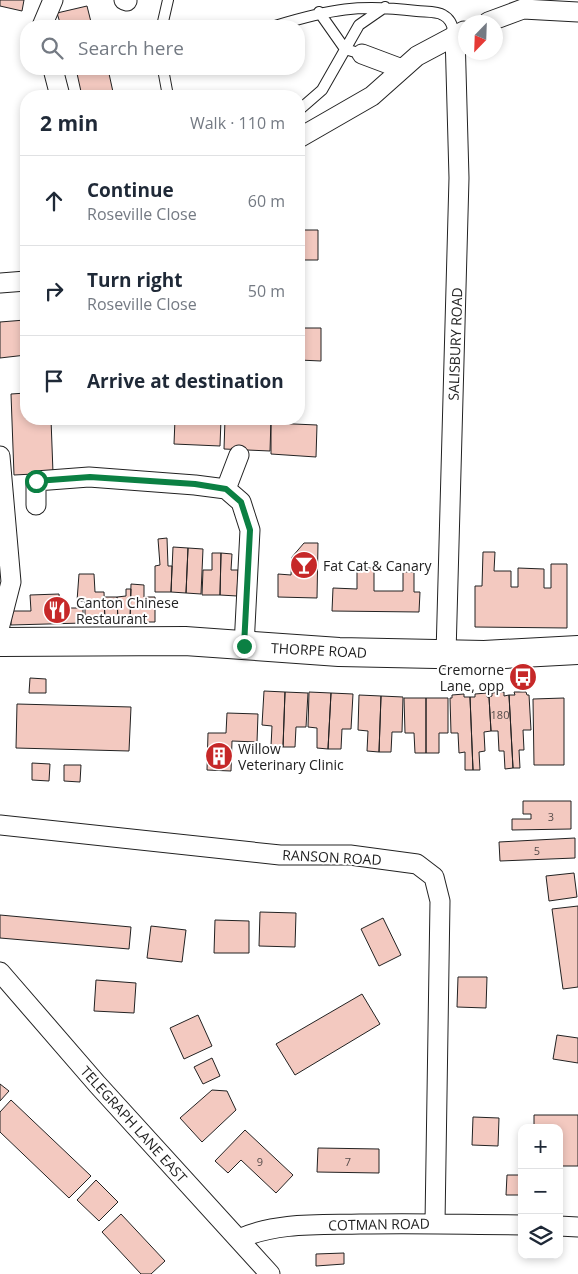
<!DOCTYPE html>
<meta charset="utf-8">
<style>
:root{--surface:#fff;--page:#f2f2f3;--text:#1f2937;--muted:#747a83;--line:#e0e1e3}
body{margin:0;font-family:"Open Sans",sans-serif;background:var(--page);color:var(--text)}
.controls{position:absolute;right:15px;bottom:15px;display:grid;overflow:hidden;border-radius:10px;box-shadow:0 2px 8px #0003}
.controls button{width:45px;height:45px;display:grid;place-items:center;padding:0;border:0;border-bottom:1px solid var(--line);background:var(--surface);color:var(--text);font:25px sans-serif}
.compass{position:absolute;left:458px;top:15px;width:45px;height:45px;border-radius:50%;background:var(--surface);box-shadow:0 2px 8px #0003;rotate:203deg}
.stop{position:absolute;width:15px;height:15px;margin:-11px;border:4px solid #0b8043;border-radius:50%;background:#fff}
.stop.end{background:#0b8043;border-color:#fff;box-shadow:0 1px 5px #0008}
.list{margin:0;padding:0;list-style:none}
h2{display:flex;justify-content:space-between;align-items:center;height:65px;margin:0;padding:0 20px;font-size:21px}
h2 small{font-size:16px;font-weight:400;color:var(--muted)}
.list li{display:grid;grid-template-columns:32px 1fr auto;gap:15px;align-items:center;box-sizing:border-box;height:90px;padding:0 20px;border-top:1px solid var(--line)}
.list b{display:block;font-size:19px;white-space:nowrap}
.list p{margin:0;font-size:16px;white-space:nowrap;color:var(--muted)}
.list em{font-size:16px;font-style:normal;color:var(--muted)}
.icon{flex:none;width:28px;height:28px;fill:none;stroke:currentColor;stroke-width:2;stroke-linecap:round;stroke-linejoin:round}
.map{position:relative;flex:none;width:578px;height:1274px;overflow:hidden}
.search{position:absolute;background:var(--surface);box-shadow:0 2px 8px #0003;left:20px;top:20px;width:285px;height:55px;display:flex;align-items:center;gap:12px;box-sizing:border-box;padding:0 18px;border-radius:20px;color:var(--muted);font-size:19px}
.panel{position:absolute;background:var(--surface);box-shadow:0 2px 8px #0003;left:20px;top:90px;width:285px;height:335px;border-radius:20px}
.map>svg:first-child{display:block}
.building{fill:#f3c9c0;stroke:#222}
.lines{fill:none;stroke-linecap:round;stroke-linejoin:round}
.lane-casing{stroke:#222;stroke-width:12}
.street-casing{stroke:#222;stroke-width:21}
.primary-casing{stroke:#222;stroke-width:30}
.lane{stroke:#fff;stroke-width:10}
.street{stroke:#fff;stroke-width:19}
.primary{stroke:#fff;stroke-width:28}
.route{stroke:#0b8043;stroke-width:6}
.labels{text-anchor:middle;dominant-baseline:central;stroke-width:4;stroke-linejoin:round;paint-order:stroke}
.number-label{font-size:11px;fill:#564c4a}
.street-label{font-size:14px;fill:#222;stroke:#fff}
.poi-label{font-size:14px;fill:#222;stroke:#fff;text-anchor:start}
</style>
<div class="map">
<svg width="578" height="1274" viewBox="0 0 578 1274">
<rect width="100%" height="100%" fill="#fff"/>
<!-- building -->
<path class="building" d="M 0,0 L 24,0 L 22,11 L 0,6 Z
M 87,6 L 92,26 L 61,26 L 57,13 Z
M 76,69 L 108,69 L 113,92 L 82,96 Z
M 117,91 L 118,96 L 94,96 L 113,92 Z
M 299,230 L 318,230 L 318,260 L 299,260 Z
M 25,320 L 26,355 L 0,358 L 0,322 Z
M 299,328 L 321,328 L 321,361 L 299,360 Z
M 26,393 L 26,419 L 51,419 L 53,473 L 14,475 L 11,394 Z
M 129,419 L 175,419 L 129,420 Z
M 175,419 L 221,419 L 220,446 L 174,444 Z
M 225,419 L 271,419 L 270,451 L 224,449 Z
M 271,423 L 317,425 L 316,457 L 271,454 Z
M 167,538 L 168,566 L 172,566 L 171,592 L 155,592 L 155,566 L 160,565 L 158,539 Z
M 304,543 L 318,543 L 317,598 L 278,597 L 278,574 L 291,575 L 292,557 Z
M 173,547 L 188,548 L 186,593 L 171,592 Z
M 188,548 L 203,549 L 201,594 L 186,593 Z
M 483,552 L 495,552 L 494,571 L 511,571 L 511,587 L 518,587 L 518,568 L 544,569 L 544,588 L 551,588 L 551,564 L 567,564 L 567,628 L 475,627 L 475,586 L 482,586 Z
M 212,553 L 221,553 L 220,595 L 202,595 L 203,570 L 212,570 Z
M 221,553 L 232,554 L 231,570 L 238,570 L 237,596 L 220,595 Z
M 357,568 L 374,568 L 374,591 L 403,591 L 403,572 L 414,572 L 414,592 L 420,592 L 419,612 L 332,611 L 333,588 L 357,589 Z
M 79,574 L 94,574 L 95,592 L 104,592 L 105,622 L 85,622 L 85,601 L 77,601 Z
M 131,584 L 144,585 L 144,597 L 155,597 L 155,622 L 130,622 Z
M 126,589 L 131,589 L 130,622 L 118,622 L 117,597 L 126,596 Z
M 59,594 L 60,608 L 83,608 L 83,623 L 11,625 L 11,611 L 31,611 L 30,595 Z
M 104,597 L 117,597 L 118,622 L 105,622 Z
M 30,678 L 46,679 L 46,693 L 29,693 Z
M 264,691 L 285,692 L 283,747 L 271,746 L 272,726 L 262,725 Z
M 285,692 L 308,693 L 306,727 L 296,727 L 295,747 L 283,747 Z
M 309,692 L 331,693 L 328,749 L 317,748 L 317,728 L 308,727 Z
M 504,692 L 504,696 L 509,695 L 513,768 L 505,769 L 504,751 L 499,751 L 498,731 L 491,731 L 489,697 L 492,696 L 492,693 Z
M 514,692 L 526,692 L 527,695 L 529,695 L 531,730 L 523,730 L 524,750 L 519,750 L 520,768 L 513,768 L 509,695 L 515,695 Z
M 331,693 L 353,694 L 351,729 L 342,729 L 341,749 L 328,749 Z
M 487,693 L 487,697 L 489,697 L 491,731 L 484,732 L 485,751 L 479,752 L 480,770 L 473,770 L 470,697 L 475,697 L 475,694 Z
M 464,694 L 464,697 L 470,697 L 473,770 L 465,770 L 465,752 L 459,753 L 458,733 L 451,733 L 450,698 L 452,698 L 452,695 Z
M 359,695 L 381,696 L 379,752 L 367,751 L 368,731 L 358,730 Z
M 381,696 L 403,697 L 402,732 L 392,732 L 391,752 L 379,752 Z
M 404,698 L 426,698 L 426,753 L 415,753 L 414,733 L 405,733 Z
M 426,698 L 448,698 L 448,733 L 439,733 L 439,753 L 426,753 Z
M 564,698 L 564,765 L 534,765 L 533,699 Z
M 17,704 L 131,707 L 129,751 L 16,748 Z
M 227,713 L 258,714 L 257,742 L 232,741 L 231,771 L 207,770 L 208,733 L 226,733 Z
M 32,763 L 50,764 L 49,781 L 32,780 Z
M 64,765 L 81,765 L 80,782 L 64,781 Z
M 523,801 L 571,801 L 571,829 L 512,830 L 512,819 L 531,819 L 531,814 L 523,814 Z
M 575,838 L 575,858 L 500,861 L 499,842 Z
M 574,873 L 577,897 L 549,901 L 546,876 Z
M 578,906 L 578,987 L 563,989 L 552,909 Z
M 260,912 L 296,913 L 295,947 L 259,946 Z
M 0,915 L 131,927 L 129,949 L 0,938 Z
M 383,918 L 401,955 L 379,966 L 361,929 Z
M 215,920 L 249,921 L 249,953 L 214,953 Z
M 151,926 L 186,930 L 182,962 L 147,958 Z
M 458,977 L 487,977 L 486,1008 L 457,1007 Z
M 96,980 L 136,983 L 134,1013 L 94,1011 Z
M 362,994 L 380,1024 L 295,1075 L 276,1044 Z
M 198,1015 L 212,1046 L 184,1059 L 170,1028 Z
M 557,1035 L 578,1038 L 578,1063 L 553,1059 Z
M 212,1058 L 220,1076 L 203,1084 L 194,1067 Z
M 0,1084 L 9,1091 L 0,1101 Z
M 212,1090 L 227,1091 L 236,1110 L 202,1142 L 180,1118 Z
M 11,1100 L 91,1176 L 69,1198 L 0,1132 L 0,1112 Z
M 534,1115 L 578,1115 L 578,1166 L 559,1166 L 559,1128 L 534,1128 Z
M 473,1117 L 499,1118 L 498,1146 L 472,1145 Z
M 245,1130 L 293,1175 L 276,1193 L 241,1160 L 228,1173 L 215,1161 Z
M 318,1148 L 379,1149 L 379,1173 L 317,1172 Z
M 507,1175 L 522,1175 L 522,1195 L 506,1195 Z
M 96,1180 L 118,1202 L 99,1221 L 77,1200 Z
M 121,1214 L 165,1261 L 151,1274 L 141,1274 L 102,1232 Z
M 344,1253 L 344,1264 L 316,1266 L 316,1254 Z"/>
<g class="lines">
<!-- lane casing -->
<g class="lane-casing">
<path id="lane" d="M 319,12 L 345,49 L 362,54
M 162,26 L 168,0
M 275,26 C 331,9 358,4 417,11 C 424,12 437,11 443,15 C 451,19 452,26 455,34
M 163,69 L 168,96
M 299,110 L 322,90 L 359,25 L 385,7"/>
</g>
<!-- street casing -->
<g class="street-casing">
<path id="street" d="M 124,0 L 127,1
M 488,22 L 523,9 L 578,12
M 42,26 L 53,0
M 362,54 L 402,69
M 53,69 L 60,96
M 299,138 L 372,96 L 417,56 L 464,31
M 0,283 L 26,281
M 0,456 L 11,582 L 0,625
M 226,489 L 239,455
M 36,505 L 36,481 L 89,477 L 195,485 L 226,489 L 241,502 L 250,530 L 244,646
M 446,654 L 459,178 L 455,34
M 0,825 L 280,855 L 350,855 L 417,864 L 434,877 L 440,901 L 435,1223
M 0,972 L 97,1084 L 270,1274
M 559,1226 L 578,1227
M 239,1239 C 276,1222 320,1225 360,1224 C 414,1223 468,1224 522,1225"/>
</g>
<!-- primary casing -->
<g class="primary-casing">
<path id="primary" d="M 0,642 L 185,641 L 339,652 L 484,655 L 578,650"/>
</g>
<!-- lane -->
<use href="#lane" class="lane"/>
<!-- street -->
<use href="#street" class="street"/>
<!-- primary -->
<use href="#primary" class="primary"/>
</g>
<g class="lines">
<!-- route -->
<path class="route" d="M 36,481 L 90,477 L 195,484 L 226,489 L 241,502 L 250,530 L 244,646"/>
</g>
<!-- icons -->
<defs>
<g id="bar-disc" transform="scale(1.4375)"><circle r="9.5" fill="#c62828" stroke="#fff"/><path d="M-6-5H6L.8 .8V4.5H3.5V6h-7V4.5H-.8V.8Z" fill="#fff"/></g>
<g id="restaurant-disc" transform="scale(1.4375)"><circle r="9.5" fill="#c62828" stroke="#fff"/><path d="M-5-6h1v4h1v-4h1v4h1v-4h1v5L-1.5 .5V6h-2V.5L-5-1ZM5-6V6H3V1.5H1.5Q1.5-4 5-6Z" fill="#fff"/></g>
<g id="bus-disc" transform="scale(1.4375)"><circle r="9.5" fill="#c62828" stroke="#fff"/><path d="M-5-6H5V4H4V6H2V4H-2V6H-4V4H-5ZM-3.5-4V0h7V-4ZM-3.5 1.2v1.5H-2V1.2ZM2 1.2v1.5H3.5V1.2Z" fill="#fff"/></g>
<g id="building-disc" transform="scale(1.4375)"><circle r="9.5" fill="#c62828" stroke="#fff"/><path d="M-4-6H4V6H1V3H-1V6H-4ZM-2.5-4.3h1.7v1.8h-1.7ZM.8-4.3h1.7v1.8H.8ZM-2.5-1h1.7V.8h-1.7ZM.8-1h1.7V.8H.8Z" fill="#fff"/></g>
</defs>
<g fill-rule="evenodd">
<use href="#bar-disc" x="304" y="565"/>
<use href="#restaurant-disc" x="57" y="610"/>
<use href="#bus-disc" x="523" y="677"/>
<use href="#building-disc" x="219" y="756"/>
</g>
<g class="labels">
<!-- number labels -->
<g class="number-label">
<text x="500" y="714">180</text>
<text x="551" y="816">3</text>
<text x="537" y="850">5</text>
<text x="260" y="1161">9</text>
<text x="348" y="1161">7</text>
</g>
<!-- street labels -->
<g class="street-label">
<text transform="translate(455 344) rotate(-88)">SALISBURY ROAD</text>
<text transform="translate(319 650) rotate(3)">THORPE ROAD</text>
<text transform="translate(332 857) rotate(3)">RANSON ROAD</text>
<text transform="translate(134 1124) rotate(48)">TELEGRAPH LANE EAST</text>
<text transform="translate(379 1224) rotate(-1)">COTMAN ROAD</text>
</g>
<!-- poi labels -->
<g class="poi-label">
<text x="323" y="565">Fat Cat &amp; Canary</text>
<text x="76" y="602">Canton Chinese<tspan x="76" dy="16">Restaurant</tspan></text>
<text x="504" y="669" text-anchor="end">Cremorne<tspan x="504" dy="16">Lane, opp</tspan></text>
<text x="238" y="748">Willow<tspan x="238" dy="16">Veterinary Clinic</tspan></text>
</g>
</g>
</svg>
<div class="controls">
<button>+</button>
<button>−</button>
<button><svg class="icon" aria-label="layers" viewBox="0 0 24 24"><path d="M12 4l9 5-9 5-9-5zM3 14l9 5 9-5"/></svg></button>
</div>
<svg class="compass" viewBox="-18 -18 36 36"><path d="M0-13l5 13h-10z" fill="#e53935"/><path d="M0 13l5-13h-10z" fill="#747a83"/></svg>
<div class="stop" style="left:36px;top:481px"></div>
<div class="stop end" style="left:244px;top:646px"></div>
<div class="search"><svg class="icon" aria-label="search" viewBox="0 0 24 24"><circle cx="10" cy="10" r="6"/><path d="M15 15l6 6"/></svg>Search here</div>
<section class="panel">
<h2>2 min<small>Walk · 110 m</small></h2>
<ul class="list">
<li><svg class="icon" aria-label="ahead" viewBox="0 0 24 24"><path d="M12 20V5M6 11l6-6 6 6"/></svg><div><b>Continue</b><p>Roseville Close</p></div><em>60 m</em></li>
<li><svg class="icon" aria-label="right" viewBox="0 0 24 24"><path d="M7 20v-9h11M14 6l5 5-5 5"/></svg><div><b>Turn right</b><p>Roseville Close</p></div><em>50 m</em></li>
<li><svg class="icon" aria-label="arrive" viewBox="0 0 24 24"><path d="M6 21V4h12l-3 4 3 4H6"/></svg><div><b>Arrive at destination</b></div></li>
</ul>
</section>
</div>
